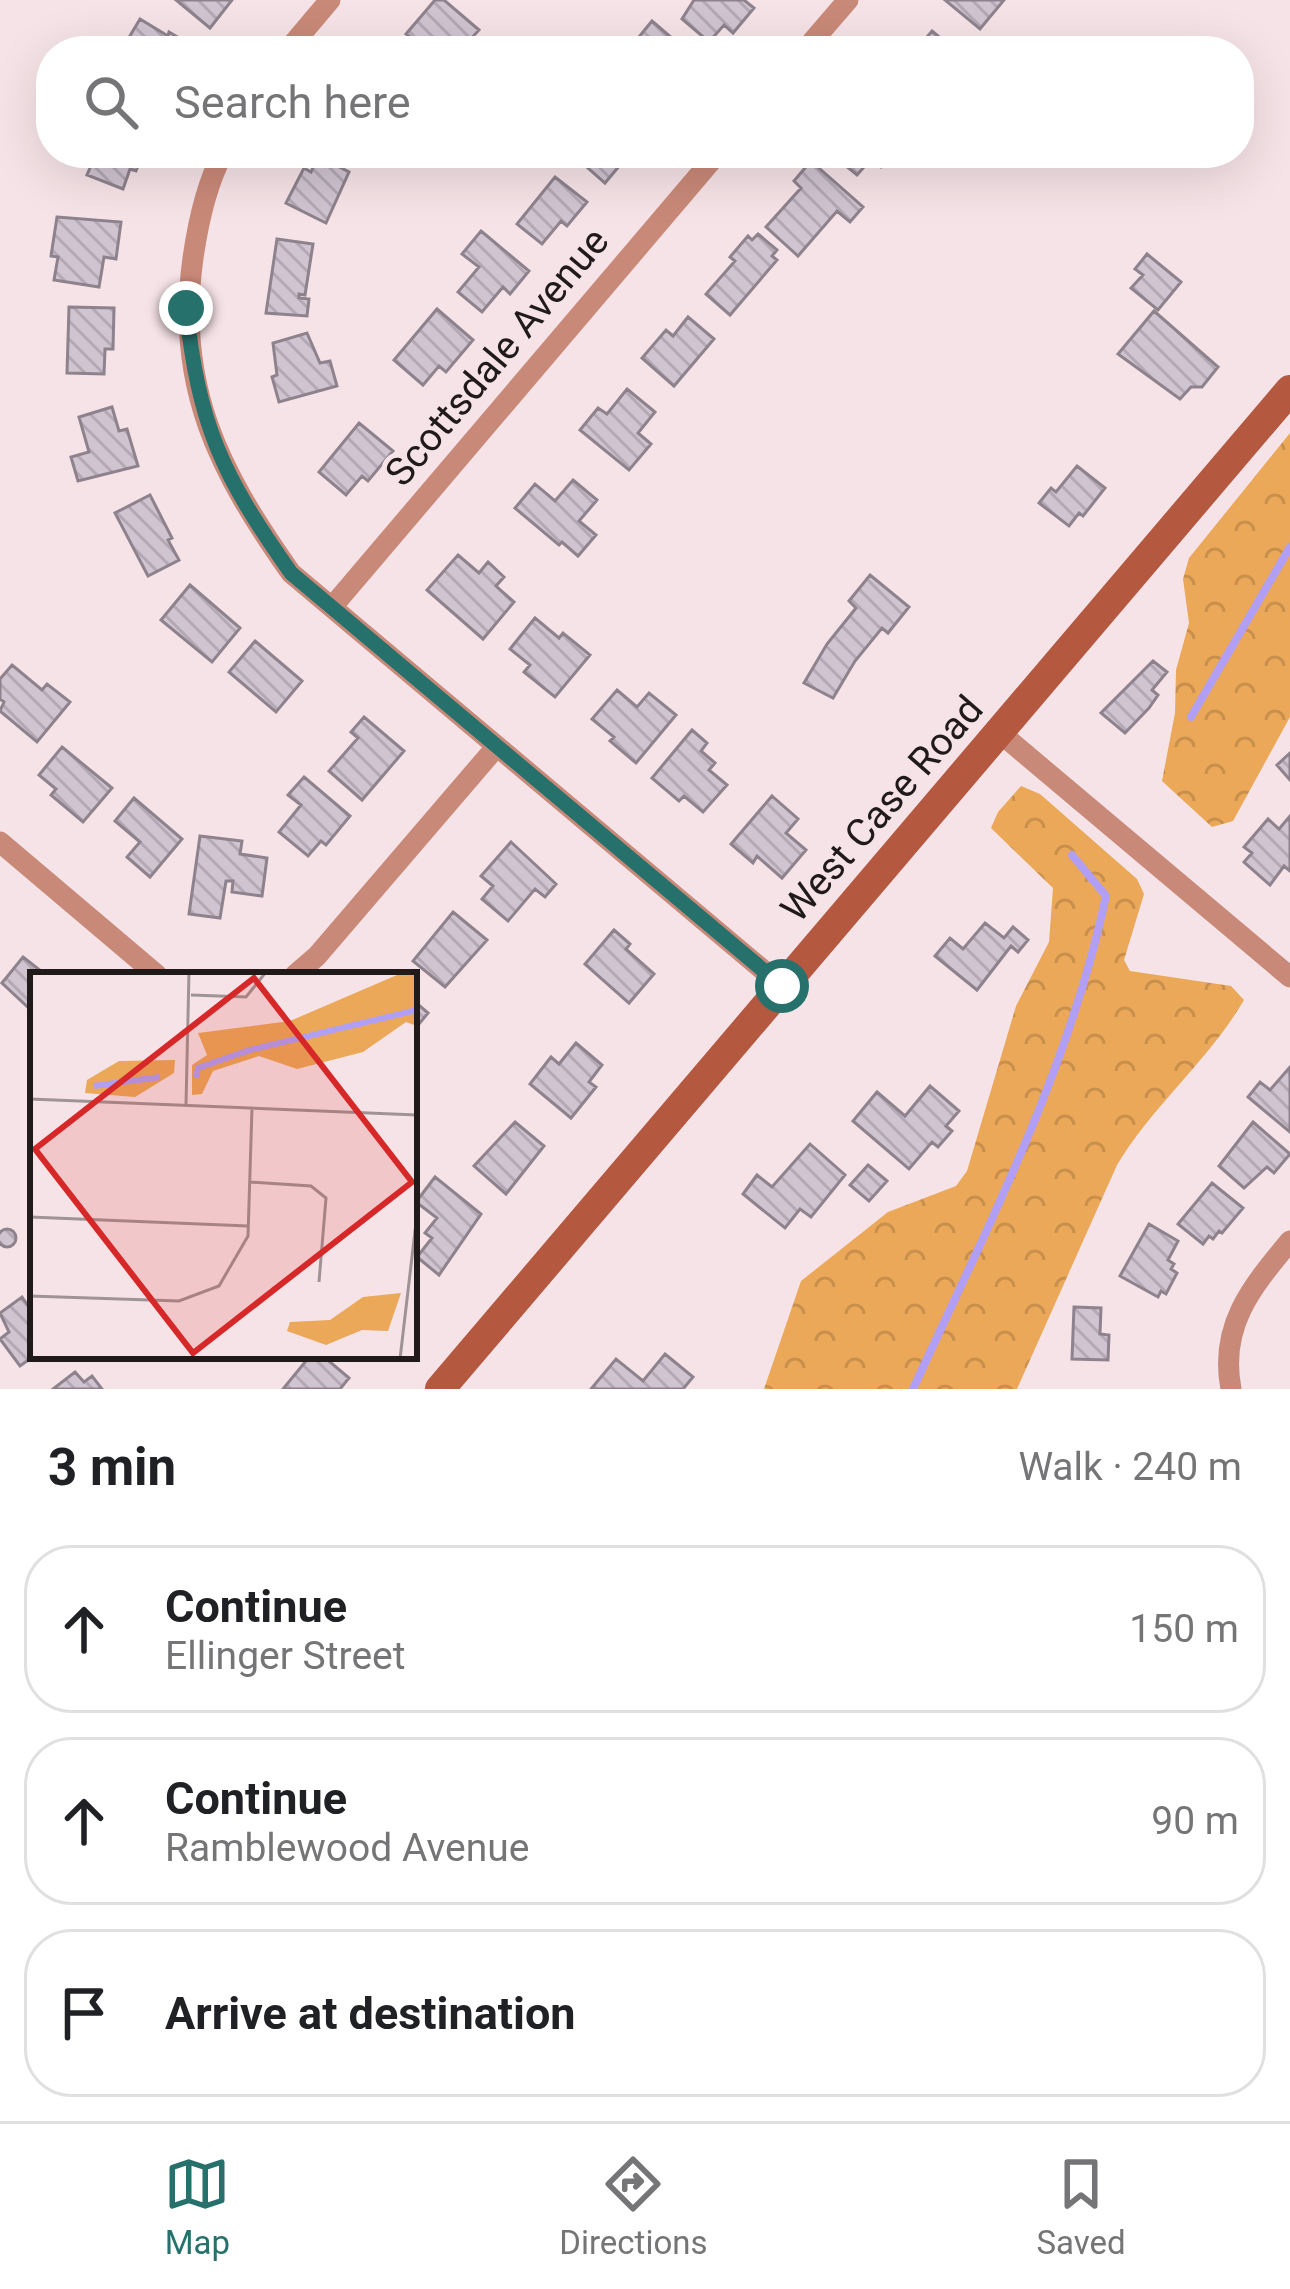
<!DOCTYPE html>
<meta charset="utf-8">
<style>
:root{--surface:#fff;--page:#f2f2f2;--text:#202124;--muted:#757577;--line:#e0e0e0;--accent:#27716d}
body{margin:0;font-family:Roboto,sans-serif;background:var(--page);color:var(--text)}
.stop{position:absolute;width:36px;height:36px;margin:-27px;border:9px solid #27716d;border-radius:50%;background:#fff}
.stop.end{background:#27716d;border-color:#fff;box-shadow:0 3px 12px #0008}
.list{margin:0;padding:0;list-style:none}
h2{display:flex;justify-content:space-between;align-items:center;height:156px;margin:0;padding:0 48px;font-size:51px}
h2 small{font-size:39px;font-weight:400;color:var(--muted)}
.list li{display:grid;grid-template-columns:78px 1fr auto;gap:36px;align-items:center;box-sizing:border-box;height:168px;margin:0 24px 24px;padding:0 24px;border:3px solid var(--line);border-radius:48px}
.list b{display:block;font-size:45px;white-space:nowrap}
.list p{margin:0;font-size:39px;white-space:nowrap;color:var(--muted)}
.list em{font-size:39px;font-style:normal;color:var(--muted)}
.icon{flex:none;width:66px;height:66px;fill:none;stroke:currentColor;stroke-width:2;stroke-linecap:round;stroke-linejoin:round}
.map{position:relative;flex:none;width:1290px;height:1389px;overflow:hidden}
.search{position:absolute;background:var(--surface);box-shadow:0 12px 48px #0002;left:36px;right:36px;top:36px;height:132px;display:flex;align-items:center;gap:30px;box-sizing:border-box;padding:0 42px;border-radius:48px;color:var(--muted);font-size:45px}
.sheet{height:732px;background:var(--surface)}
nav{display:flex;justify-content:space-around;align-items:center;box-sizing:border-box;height:168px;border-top:3px solid var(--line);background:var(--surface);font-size:33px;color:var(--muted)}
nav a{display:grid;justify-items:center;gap:6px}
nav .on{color:var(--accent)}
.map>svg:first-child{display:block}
.forest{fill:url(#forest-crowns)}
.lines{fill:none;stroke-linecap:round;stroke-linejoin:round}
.stream{stroke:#b19ff6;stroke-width:8}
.building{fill:url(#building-back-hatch);stroke:#8e828d;stroke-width:3}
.street{stroke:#c98978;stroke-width:21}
.secondary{stroke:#b45840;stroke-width:30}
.route{stroke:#27716d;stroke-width:15}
.labels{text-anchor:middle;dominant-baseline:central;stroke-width:10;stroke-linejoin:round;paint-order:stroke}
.street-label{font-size:39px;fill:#201a1b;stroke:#f6e3e7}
.inset-river{fill:none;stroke:#b19ff6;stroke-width:6}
.inset-road{fill:none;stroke:#a09395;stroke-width:3}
.view{fill:#d62828;fill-opacity:0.15;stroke:#d62828;stroke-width:6}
.inset-edge{fill:none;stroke:#201a1b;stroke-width:6}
</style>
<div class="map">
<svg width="1290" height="1389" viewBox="0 0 1290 1389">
<defs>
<pattern id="forest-crowns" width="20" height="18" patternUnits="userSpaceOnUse" patternTransform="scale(3)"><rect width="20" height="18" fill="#eaa858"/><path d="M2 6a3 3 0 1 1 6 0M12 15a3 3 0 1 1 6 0" fill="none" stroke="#c8904c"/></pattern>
<pattern id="building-back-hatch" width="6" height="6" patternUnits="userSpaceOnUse" patternTransform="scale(3)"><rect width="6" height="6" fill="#d1c4d1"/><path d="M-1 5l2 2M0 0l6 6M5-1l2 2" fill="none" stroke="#b3a8b3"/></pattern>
</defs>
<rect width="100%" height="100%" fill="#f6e3e7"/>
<!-- forest -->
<path class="forest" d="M 1290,433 L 1290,717 L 1233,821 L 1212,827 L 1162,781 L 1175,713 L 1176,670 L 1189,623 L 1183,579 L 1189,558 Z
M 1021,786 L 1040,794 L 1137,879 L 1144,894 L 1124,960 L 1130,971 L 1231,986 L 1244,1000 C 1209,1060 1153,1105 1117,1165 L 1017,1389 L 764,1389 L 801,1281 L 888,1212 L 956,1186 L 967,1171 L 1016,1006 L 1049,942 L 1053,888 L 991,828 L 998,812 Z"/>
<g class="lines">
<!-- stream -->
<path class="stream" d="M 1191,717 L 1290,547
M 913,1389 C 986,1230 1070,1068 1106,896 L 1072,855"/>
</g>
<!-- building -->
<path class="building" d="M 176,0 L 232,0 L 210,28 Z
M 435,0 L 444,0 L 479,30 L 468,42 L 471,45 L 467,51 L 403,51 L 413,39 L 406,34 Z
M 694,0 L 744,0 L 754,8 L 733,33 L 724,25 L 709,42 L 682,19 Z
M 945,0 L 1004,0 L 980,29 Z
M 140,19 L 168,36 L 169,32 L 196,48 L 121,51 Z
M 652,21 L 687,51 L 643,51 L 634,43 Z
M 932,31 L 956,51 L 915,51 Z
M 81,153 L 143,153 L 136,171 L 130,169 L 123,189 L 87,175 L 93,161 Z
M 571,153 L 630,153 L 605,183 Z
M 830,153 L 893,153 L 881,167 L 871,159 L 857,175 Z
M 318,156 L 349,172 L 326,223 L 286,203 L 304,168 L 311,172 Z
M 811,161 L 863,207 L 850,222 L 837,211 L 798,256 L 766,227 L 801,188 L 794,181 Z
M 555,177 L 587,202 L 567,226 L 561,221 L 542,244 L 517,224 Z
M 57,217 L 121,222 L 116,259 L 104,257 L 99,287 L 54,280 L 58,257 L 51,256 Z
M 481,231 L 529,271 L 510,294 L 503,287 L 482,312 L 458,292 L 479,267 L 462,254 Z
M 758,234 L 777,250 L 772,256 L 777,260 L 730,315 L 706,294 L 735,261 L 730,257 L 748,236 L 752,240 Z
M 277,239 L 313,244 L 305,295 L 299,294 L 299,298 L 309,299 L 307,316 L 266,313 Z
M 1147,254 L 1181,282 L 1158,310 L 1131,288 L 1143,275 L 1135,269 Z
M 69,307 L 114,308 L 113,349 L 105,349 L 104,374 L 67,373 Z
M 437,309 L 473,340 L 446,372 L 439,366 L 423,385 L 394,360 Z
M 1154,311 L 1218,367 L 1202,387 L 1191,387 L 1180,399 L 1118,354 Z
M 688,317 L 714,339 L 674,386 L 642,358 L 666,330 L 673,336 Z
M 307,333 L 320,363 L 330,361 L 337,386 L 279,402 L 272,377 L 277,375 L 273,343 Z
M 627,389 L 655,412 L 638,433 L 651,444 L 629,470 L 580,430 L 598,408 L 607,414 Z
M 112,407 L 119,431 L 127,429 L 138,466 L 78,481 L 71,457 L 89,452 L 79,417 Z
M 359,423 L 393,451 L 368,481 L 362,476 L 346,495 L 319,472 Z
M 1077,466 L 1105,488 L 1083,516 L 1079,513 L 1069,526 L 1039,503 L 1051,488 L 1056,492 Z
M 573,480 L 597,500 L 579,521 L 596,535 L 578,556 L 562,542 L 559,545 L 515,508 L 535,484 L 555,501 Z
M 150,495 L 172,538 L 168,540 L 179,560 L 148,576 L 115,513 Z
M 458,555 L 479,573 L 488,562 L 504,577 L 496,586 L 514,602 L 483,639 L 427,590 Z
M 870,575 L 909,607 L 888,633 L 882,628 L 855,661 L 833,698 L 804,683 L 827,644 L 856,608 L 849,601 Z
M 190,585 L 240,628 L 212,662 L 161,620 Z
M 535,618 L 559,638 L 563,633 L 590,655 L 555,697 L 524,672 L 530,665 L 510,649 Z
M 255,641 L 302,681 L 276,712 L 229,672 Z
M 1153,661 L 1167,672 L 1152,690 L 1158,695 L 1149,708 L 1125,733 L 1101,713 Z
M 12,665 L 42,690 L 47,684 L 70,702 L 37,742 L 0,711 L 4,702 L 0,699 L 0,679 Z
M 617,690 L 637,707 L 649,693 L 676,715 L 636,763 L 610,741 L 614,737 L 592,719 Z
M 364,717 L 404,751 L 362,800 L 329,771 L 358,738 L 351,732 Z
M 692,730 L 707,743 L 701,751 L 715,763 L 709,770 L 727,785 L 703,812 L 684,796 L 679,801 L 652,778 Z
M 62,747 L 112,788 L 83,822 L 51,795 L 56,789 L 39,775 Z
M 1290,753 L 1290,780 L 1277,765 Z
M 304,777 L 350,816 L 326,845 L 321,841 L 308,856 L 279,832 L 301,805 L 288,795 Z
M 772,796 L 798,819 L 786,833 L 806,850 L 782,878 L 757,856 L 753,863 L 731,844 Z
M 134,798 L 182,839 L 150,877 L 127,857 L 140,842 L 115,821 Z
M 1290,816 L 1290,871 L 1284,866 L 1270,885 L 1244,862 L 1252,853 L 1244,847 L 1268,819 L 1279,829 Z
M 200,836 L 242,841 L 240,854 L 267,858 L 262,896 L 232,892 L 233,881 L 226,881 L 220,918 L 189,914 Z
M 511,842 L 556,884 L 545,897 L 535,889 L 508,921 L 482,899 L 493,886 L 481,876 Z
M 453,912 L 487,940 L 445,987 L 413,961 Z
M 985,923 L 1004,938 L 1013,927 L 1028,940 L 1018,952 L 1011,946 L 977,990 L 935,956 L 950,938 L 963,949 Z
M 614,930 L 630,944 L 626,949 L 654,974 L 629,1003 L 585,964 Z
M 23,957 L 46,975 L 33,975 L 33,1012 L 2,983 Z
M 414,1001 L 428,1013 L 414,1030 Z
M 576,1043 L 602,1065 L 589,1082 L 596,1087 L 571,1118 L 530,1084 L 551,1057 L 559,1064 Z
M 1290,1067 L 1290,1132 L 1248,1097 L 1260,1082 L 1270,1090 Z
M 930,1086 L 959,1111 L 946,1126 L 952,1131 L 938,1147 L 932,1142 L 909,1169 L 853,1121 L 877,1092 L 905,1116 Z
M 515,1122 L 544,1146 L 506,1194 L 474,1166 Z
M 1253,1122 L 1290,1154 L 1274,1173 L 1267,1167 L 1244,1188 L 1219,1166 Z
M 810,1144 L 845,1175 L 811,1217 L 800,1209 L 785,1228 L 743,1194 L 757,1175 L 772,1187 Z
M 868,1165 L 887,1181 L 869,1201 L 850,1185 Z
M 435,1177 L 481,1214 L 439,1275 L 417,1257 L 432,1238 L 425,1233 L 437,1218 L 416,1202 Z
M 1212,1183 L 1243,1208 L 1222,1233 L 1219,1231 L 1213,1239 L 1209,1236 L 1203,1244 L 1178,1224 Z
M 1149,1224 L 1178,1241 L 1168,1260 L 1174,1264 L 1171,1269 L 1177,1273 L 1166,1294 L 1161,1291 L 1158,1297 L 1120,1276 Z
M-2 1238a9 9 0 1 1 18 0a9 9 0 1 1-18 0Z
M 22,1297 L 33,1313 L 34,1356 L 20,1366 L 0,1339 L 9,1332 L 0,1313 Z
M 1074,1307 L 1101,1308 L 1100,1334 L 1109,1335 L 1108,1360 L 1072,1359 Z
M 665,1354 L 693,1377 L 683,1389 L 591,1389 L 616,1359 L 643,1381 Z
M 310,1356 L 323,1356 L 349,1378 L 340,1389 L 283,1389 Z
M 75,1372 L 84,1382 L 92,1376 L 102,1389 L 53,1389 Z"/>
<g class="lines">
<!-- street -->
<path class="street" d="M 287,51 L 330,0
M 804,51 L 848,0
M 223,153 C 206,185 198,223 193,258 C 175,387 219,471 291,573 L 782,986
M 332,607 L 718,153
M 999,732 L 1290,977
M 0,842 L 157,975
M 295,975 L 317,956 L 497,746
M 1231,1389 C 1219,1326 1251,1288 1290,1241"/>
<!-- secondary -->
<path class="secondary" d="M 440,1389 L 1290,390"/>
</g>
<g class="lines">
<!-- route -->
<path class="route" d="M 186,308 C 199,427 222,475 291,573 L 782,986"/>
</g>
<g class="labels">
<!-- street labels -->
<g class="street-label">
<text transform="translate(497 357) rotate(-50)">Scottsdale Avenue</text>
<text transform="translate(882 809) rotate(-49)">West Case Road</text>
</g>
</g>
<!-- overview -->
<g transform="translate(30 972)">
<rect width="387" height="387" fill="#f6e3e7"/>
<path d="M 374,0 L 387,0 L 387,54 L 376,50 L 333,80 L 267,97 L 229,84 L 183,99 L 172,122 L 162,123 L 162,93 L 177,83 L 168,61 L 260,49 ZM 145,88 L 144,101 L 105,125 L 55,121 L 57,108 L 89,89 ZM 371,321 L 358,359 L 332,358 L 296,373 L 257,359 L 260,350 L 300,348 L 333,325 Z" fill="#eaa858"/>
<path class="inset-river" d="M 166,106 L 168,96 L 220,78 L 387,38M 64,114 L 130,105"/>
<path class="inset-road" d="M 161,23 L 216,25 L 236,0M 0,127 L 387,143M 156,133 L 159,0M 220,210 L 281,214 L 296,226 L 289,310M 0,245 L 218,254M 0,324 L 149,329 L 189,314 L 218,264 L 222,136M 370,387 L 387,242"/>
<path class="view" d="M 224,6 L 382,210 L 163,381 L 5,177 Z"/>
<rect width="387" height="387" class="inset-edge"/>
</g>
</svg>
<div class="stop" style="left:782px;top:986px"></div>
<div class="stop end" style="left:186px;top:308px"></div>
<div class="search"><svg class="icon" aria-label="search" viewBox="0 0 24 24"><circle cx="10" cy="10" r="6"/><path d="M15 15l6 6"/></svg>Search here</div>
</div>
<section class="sheet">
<h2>3 min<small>Walk · 240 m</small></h2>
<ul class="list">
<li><svg class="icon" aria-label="ahead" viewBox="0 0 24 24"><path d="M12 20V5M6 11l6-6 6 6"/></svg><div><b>Continue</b><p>Ellinger Street</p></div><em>150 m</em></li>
<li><svg class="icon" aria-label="ahead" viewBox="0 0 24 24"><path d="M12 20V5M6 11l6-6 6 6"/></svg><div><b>Continue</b><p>Ramblewood Avenue</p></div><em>90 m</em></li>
<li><svg class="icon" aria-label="arrive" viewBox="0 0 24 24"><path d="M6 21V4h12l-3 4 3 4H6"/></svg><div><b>Arrive at destination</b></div></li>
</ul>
</section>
<nav>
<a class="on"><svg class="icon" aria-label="map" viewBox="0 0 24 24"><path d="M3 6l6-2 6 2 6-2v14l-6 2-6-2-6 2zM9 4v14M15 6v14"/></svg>Map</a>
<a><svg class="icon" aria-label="directions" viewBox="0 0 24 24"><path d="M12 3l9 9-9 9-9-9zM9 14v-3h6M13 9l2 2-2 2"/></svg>Directions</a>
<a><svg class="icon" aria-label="saved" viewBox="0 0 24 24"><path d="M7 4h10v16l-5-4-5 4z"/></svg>Saved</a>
</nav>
